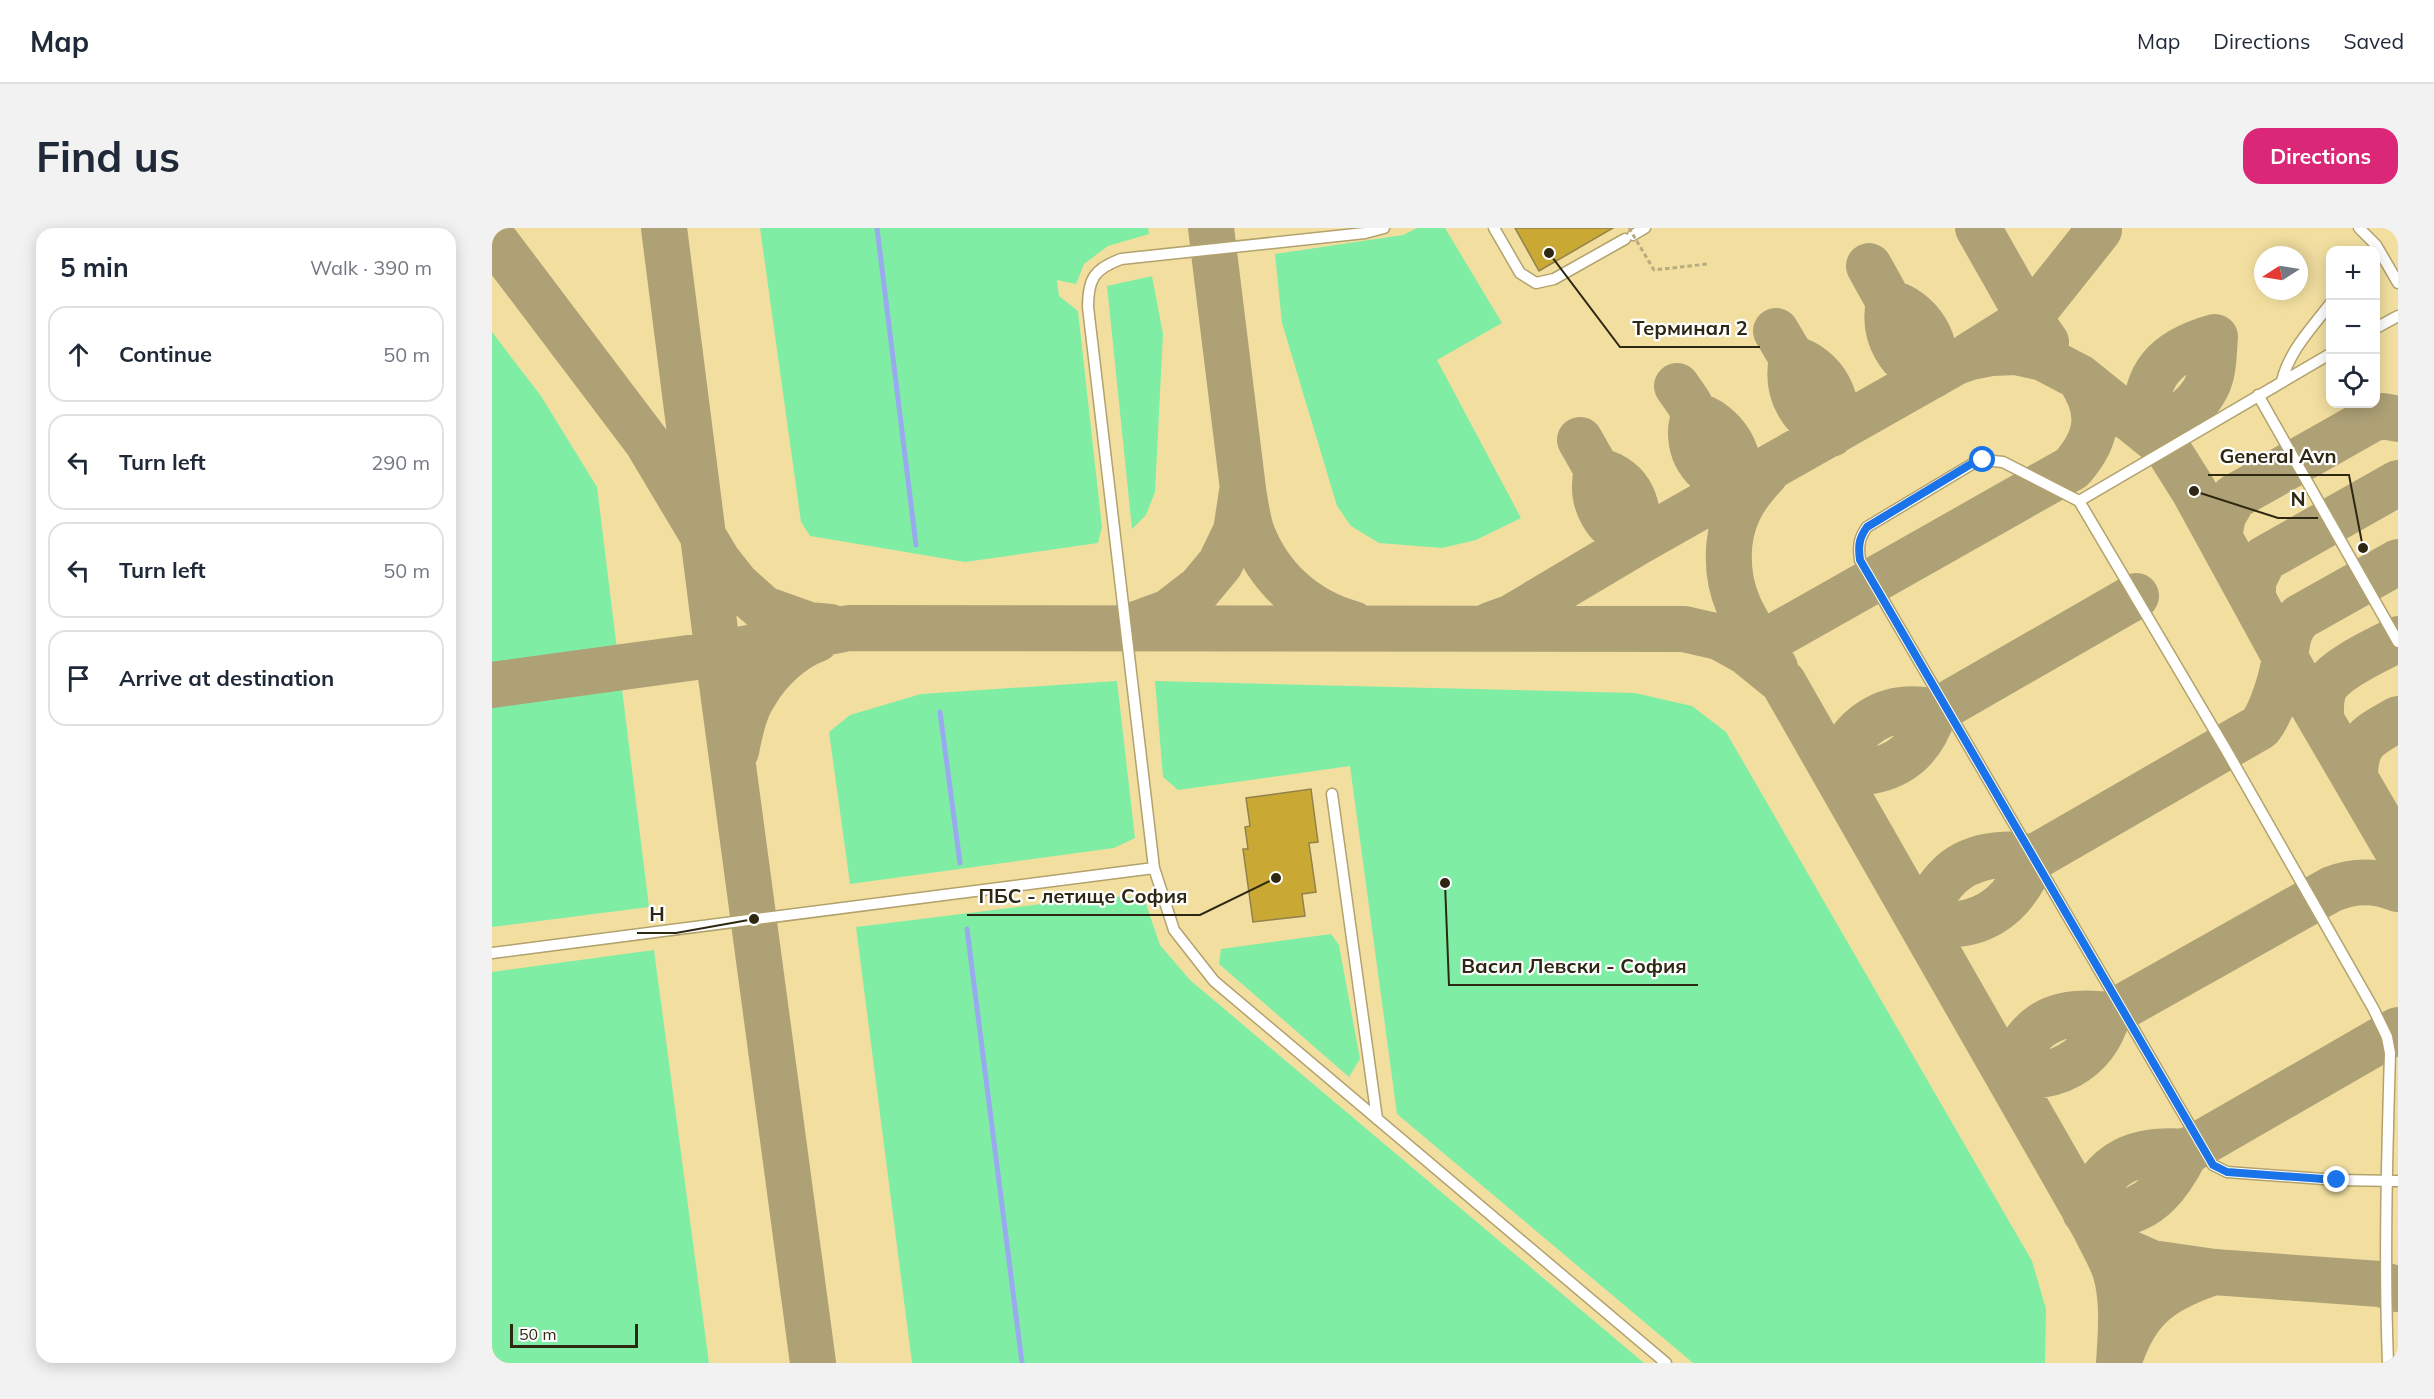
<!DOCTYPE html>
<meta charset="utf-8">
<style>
:root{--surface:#fff;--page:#f2f2f3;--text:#1f2937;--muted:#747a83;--line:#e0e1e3;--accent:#db2777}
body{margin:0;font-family:Mulish,sans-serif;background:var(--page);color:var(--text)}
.controls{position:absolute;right:18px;top:18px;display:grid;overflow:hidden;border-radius:12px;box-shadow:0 3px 15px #0003}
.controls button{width:54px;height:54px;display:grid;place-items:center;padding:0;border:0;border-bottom:2px solid var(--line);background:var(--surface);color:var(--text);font:30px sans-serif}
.compass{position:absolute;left:1762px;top:18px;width:54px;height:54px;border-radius:50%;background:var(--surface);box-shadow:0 3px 15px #0003;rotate:258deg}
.scale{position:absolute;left:18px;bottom:15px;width:128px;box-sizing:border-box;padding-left:6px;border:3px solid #2e2812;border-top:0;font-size:16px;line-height:21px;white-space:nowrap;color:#2e2812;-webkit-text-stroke:4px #fff;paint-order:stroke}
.stop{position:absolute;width:18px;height:18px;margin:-14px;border:4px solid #1a73e8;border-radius:50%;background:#fff}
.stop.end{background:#1a73e8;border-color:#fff;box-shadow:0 2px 6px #0008}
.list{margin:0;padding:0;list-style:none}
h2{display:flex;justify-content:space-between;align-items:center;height:78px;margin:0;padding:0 24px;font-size:26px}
h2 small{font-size:20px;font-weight:400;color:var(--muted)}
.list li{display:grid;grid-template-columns:39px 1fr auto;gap:18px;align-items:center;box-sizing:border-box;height:96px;margin:0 12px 12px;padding:0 12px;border:2px solid var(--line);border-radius:18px}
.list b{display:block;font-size:22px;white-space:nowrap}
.list em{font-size:20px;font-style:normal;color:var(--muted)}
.icon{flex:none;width:33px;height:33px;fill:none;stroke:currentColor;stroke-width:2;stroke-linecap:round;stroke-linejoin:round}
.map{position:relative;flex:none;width:1906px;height:1135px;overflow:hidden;border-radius:18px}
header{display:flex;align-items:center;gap:36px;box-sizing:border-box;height:84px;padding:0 30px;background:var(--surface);border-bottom:2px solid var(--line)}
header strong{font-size:28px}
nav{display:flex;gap:33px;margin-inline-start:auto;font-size:21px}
.intro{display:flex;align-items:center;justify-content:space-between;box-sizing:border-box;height:144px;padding:0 36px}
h1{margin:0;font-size:42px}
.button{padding:15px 27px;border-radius:18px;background:var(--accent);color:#fff;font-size:21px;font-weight:700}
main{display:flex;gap:36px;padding:0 36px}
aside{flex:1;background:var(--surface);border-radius:18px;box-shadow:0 3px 15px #0003}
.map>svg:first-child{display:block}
.built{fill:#f2dfa0;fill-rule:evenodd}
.green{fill:#80eda5}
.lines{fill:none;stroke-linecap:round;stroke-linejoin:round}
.stream{stroke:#9aaaef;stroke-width:5}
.taxiway{stroke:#aea176;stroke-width:46}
.building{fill:#c9a934;stroke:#90814d;stroke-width:1.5}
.service-casing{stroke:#b2a26d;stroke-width:13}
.service{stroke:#fff;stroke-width:10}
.path-bridge{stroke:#b8ac7f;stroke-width:3;stroke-dasharray:4.5 3;stroke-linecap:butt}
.route{stroke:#1a73e8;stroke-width:8}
.leader{fill:none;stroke:#2e2812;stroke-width:2}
.callout-dot{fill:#2e2812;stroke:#fff;stroke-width:2}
.callout-label{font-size:20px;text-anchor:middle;font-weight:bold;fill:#2e2812;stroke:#fff;stroke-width:4.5;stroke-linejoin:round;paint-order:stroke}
</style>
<header>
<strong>Map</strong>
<nav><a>Map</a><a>Directions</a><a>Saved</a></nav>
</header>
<div class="intro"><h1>Find us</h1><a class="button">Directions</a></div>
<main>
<aside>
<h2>5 min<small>Walk · 390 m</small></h2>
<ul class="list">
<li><svg class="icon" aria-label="ahead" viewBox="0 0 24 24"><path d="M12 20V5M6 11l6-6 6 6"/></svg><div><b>Continue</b></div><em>50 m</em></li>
<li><svg class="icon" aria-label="left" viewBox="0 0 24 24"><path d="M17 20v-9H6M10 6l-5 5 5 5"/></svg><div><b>Turn left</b></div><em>290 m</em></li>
<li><svg class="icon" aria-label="left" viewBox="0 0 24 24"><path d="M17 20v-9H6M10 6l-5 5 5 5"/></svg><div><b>Turn left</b></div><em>50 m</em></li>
<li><svg class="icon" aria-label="arrive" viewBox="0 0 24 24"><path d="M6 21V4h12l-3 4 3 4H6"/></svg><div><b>Arrive at destination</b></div></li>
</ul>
</aside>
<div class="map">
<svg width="1906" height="1135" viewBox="0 0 1906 1135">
<rect width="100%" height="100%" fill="#faeab3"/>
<!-- built -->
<path class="built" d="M 0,0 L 1906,0 L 1906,1135 L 0,1135 ZM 1838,22 L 1884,22 L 1884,176 L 1838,176 ZM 1771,27 L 1807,27 L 1807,63 L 1771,63 Z"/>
<!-- green -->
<path class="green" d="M 268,0 L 656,0 L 657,6 L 616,18 L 592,36 L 584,56 L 565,52 L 567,68 L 586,83 L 610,299 L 606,315 L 473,334 L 318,308 L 309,294 Z
M 925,0 L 953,0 L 1010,95 L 945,132 L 1029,290 L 984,312 L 950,320 L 887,315 L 859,298 L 845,278 L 790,95 L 783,26 L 911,7 Z
M 660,48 L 671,106 L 663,264 L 654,287 L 640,301 L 615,58 Z
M 0,104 L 49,168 L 105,259 L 125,421 L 0,437 Z
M 625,453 L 643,610 L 622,620 L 358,656 L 337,504 L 358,487 L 429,466 Z
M 663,453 L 1143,465 L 1200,478 L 1234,504 L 1540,1033 L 1554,1081 L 1553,1135 L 1201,1135 L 905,886 L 858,538 L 686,562 L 671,549 Z
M 130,461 L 157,679 L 0,699 L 0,477 Z
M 614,668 L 652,670 L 668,717 L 698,752 L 1152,1135 L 420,1135 L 364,699 Z
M 839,706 L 847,717 L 868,831 L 857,849 L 727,736 L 729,721 Z
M 162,722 L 217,1135 L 0,1135 L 0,744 Z"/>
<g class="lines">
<!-- stream -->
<path class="stream" d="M 385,0 L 424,317
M 448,484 L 468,635
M 475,701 L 530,1135"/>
<!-- taxiway -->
<path class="taxiway" d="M 172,0 L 226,426 L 321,1135
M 719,0 L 751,261 C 753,274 755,289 759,302 C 776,349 813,383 861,396
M 1486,0 L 1537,90 L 1554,114
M 0,9 L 155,214 L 226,333 L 245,357 L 272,381 L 317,397 L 338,399
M 1377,38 L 1397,74 C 1390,107 1407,138 1440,148 C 1450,116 1428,82 1397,74
M 1284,103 L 1300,130 C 1293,165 1309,190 1339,206 C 1353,174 1332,139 1300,130
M 1723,109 C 1722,120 1722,131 1720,142 C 1715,172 1684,198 1654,201 C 1650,147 1673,123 1723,109 Z
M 1478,127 L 1537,90 L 1607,2
M 1185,158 C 1190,166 1200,177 1201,186 C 1202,192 1198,199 1199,205 C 1199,233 1219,250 1243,260 C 1255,229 1232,194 1201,186
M 1088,212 L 1105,242 C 1097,275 1114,303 1146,314 C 1148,279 1142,252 1105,242
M 1274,245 C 1264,256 1253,268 1247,282 C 1233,310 1234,348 1246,376 C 1255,398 1271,419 1283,440
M 1727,308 L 1731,288 L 1742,269 L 1880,191 L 1891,188 L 1906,191
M 1761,369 L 1761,353 L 1772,331 L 1906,255
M 644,396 L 677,384 L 708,360 L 728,336 L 744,303 L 750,264
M 998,397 L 1020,389 L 1146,314 L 1464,134 L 1479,129 L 1500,125 L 1524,124 L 1551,130 L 1587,149 L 1675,220 L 1702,263 L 1800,442 L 1906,624
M 1269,416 L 1580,240 C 1607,209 1610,183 1587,149
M 0,457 L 226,426 L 357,400 L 1192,401 L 1227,409 L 1254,424 L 1291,454 L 1603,1000 C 1609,1013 1618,1028 1623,1042 C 1632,1072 1629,1104 1627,1135
M 1442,484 C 1394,473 1358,498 1343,543 C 1391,550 1427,532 1442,484 L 1644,368
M 1829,488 C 1829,477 1828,466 1835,456 C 1848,438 1886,422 1906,411
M 244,523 C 248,504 252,482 263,466 C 276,443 300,420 325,411
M 1863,550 C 1863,512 1876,508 1906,491
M 1541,630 C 1513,622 1476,628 1456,649 C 1443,662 1436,677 1428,693 C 1483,706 1521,682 1541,630 L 1768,499 C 1780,484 1791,447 1793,428 C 1796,410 1796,402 1808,389 L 1906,334
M 1616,787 C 1562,780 1536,796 1515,846 C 1562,854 1602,834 1616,787 L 1840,661 C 1863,652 1883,652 1906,661
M 1694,924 C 1644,920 1610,933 1593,984 C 1602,984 1612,987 1622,986 C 1659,983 1678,955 1694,924 L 1906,802
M 1603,1000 L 1628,1021 L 1660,1035 L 1722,1044 L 1888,1056 L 1906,1061
M 1628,1130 C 1645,1078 1672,1061 1722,1044"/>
</g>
<!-- building -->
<path class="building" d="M 1023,0 L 1121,0 L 1047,43 Z
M 819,561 L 826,614 L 817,615 L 824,664 L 810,666 L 813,688 L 761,694 L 751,621 L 756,621 L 753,599 L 758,598 L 754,570 Z"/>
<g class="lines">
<!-- service casing -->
<g class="service-casing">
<path id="service" d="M 892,0 L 873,5 L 629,31 C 602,41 596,51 596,79 L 662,640 L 682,702 L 722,753 L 1174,1135
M 1002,0 L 1028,45 L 1044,55 L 1062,51 L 1133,11
M 1867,0 L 1884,17 L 1906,55
M 1141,7 L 1153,0
M 1884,100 L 1906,88
M 1838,126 L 1587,273 L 1733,520 L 1881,780 L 1895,809 L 1898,825 C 1895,929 1892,1032 1896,1135
M 1790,153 C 1797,123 1820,100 1838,76
M 1766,167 L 1906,414
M 1587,273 L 1511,234 L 1491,232 L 1480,236 L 1375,299 C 1367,310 1366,318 1368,332 L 1721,937 L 1735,944 L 1845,952 L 1906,953
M 840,566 L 885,891
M 0,725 L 662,640"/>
</g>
<!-- service -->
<use href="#service" class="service"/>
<!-- path-bridge -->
<path class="path-bridge" d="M 1137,0 L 1162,42 L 1215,36"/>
</g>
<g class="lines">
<!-- route -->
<path class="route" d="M 1491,232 L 1479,236 L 1375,299 C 1367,310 1366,318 1368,332 L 1721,937 L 1735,944 L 1845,952"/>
</g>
<!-- callouts -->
<path class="leader" d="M1057 25L1128 119H1268M1871 320L1857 247H1716M1702 263L1786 290H1826M784 650L708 687H475M262 691L184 705H145M953 655L957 757H1206"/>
<g class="callout-dot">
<circle cx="1057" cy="25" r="6"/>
<circle cx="1871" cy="320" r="6"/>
<circle cx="1702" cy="263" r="6"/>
<circle cx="784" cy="650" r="6"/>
<circle cx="262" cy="691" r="6"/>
<circle cx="953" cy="655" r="6"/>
</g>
<g class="callout-label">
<text x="1198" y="107">Терминал 2</text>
<text x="1786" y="235">General Avn</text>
<text x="1806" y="278">N</text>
<text x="591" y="675">ПБС - летище София</text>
<text x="165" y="693">H</text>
<text x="1082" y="745">Васил Левски - София</text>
</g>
</svg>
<div class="controls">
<button>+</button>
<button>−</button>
<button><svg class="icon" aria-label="locate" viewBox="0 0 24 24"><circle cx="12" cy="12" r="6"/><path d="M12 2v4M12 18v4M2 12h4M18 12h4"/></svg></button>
</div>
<svg class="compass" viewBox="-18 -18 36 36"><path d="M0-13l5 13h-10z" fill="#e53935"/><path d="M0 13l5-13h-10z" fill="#747a83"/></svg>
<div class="scale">50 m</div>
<div class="stop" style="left:1491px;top:232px"></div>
<div class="stop end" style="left:1845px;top:952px"></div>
</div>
</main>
